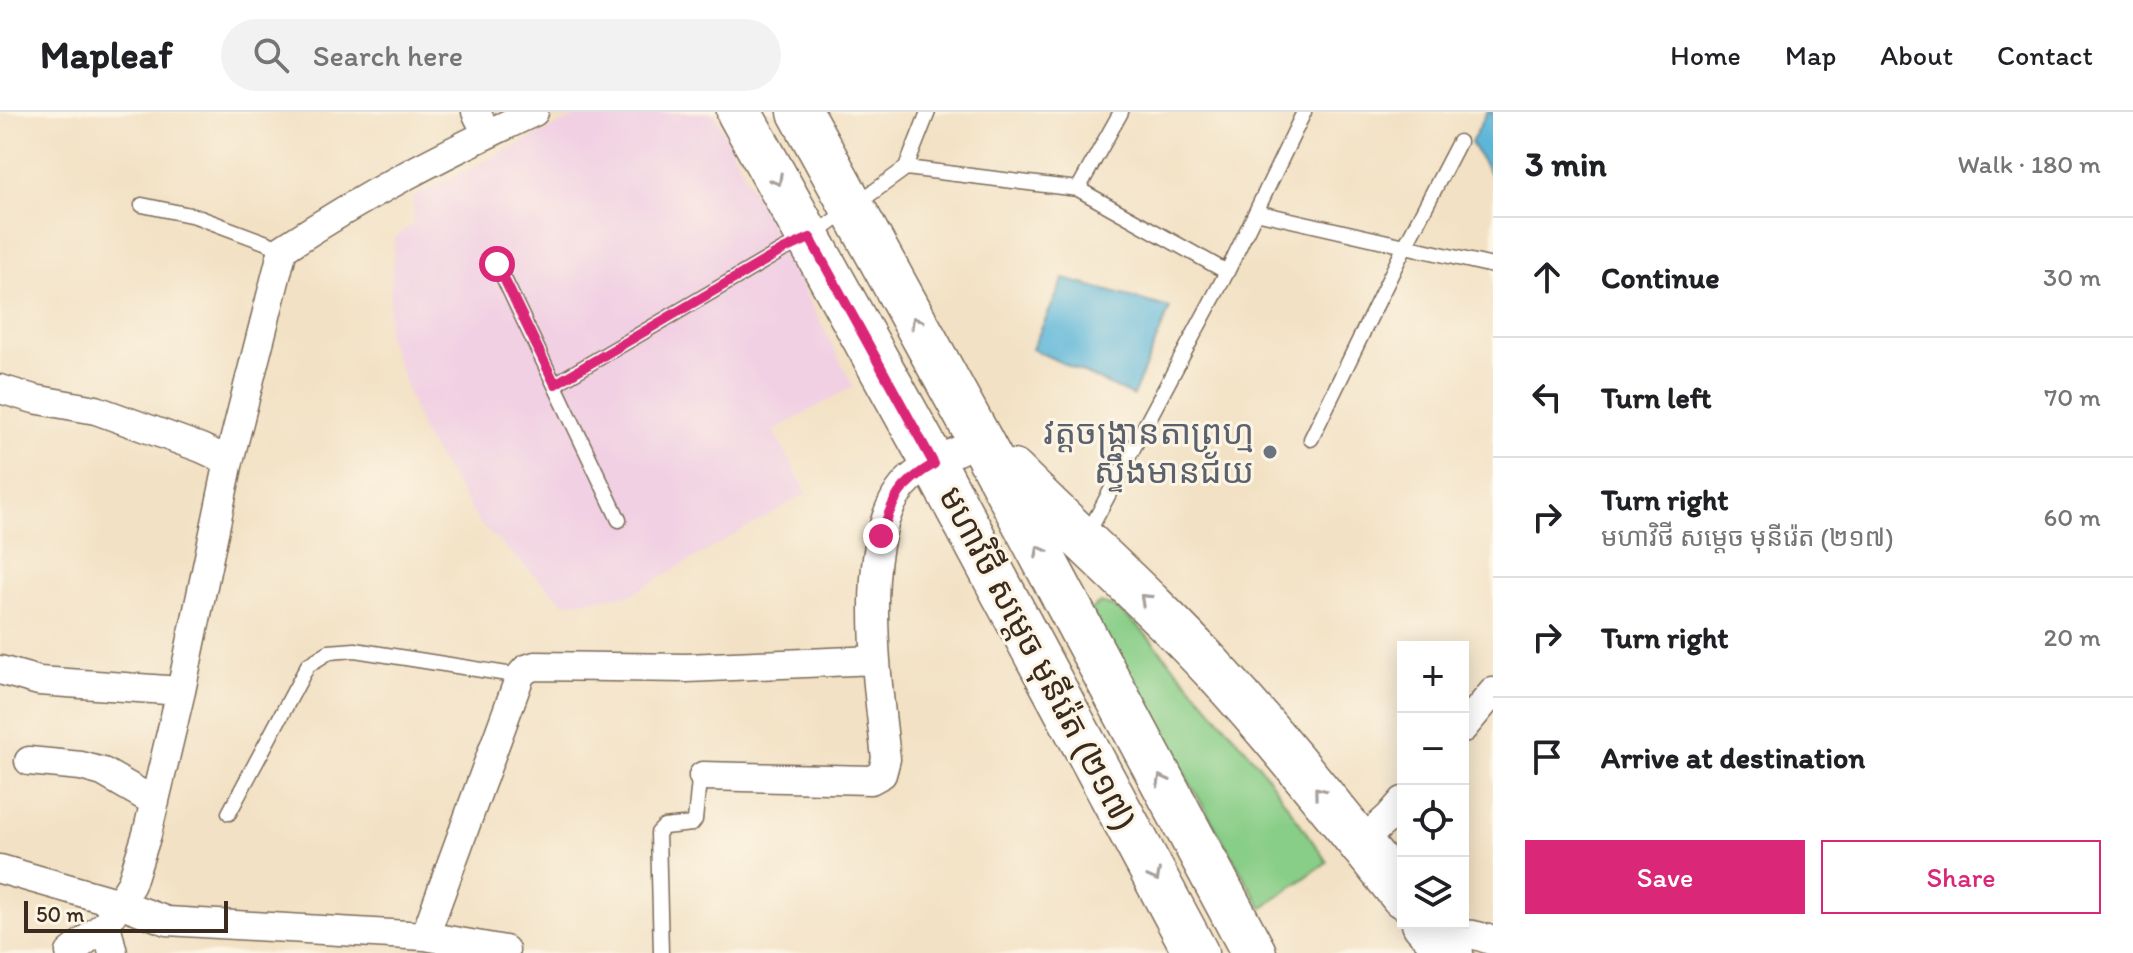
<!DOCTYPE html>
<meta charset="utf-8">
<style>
:root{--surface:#fff;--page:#f2f2f2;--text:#202124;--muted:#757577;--line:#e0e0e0;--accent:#db2777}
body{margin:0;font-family:Itim,"Noto Sans Khmer",sans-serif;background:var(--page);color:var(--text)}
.controls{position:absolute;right:24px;bottom:24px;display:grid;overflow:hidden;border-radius:0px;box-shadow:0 4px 20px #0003}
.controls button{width:72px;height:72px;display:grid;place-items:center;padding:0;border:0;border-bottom:2px solid var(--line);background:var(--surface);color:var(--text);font:40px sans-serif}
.scale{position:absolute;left:24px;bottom:20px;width:204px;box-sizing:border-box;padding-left:8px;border:4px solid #3b2a1e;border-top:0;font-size:22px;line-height:28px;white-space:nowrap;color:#3b2a1e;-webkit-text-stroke:6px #fcf5e5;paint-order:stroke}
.stop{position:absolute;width:24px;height:24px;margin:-18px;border:6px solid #db2777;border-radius:50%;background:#fff}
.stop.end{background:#db2777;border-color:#fff;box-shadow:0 2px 8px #0008}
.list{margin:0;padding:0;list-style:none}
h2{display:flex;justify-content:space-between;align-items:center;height:104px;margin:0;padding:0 32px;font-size:34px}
h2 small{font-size:26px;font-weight:400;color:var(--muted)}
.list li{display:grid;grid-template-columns:52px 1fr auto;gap:24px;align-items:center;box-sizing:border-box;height:120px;padding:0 32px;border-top:2px solid var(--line)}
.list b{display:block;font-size:30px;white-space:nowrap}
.list p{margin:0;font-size:26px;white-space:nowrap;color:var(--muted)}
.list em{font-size:26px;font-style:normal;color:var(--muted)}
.actions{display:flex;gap:16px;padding:24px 32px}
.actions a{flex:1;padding:18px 0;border:2px solid var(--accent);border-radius:0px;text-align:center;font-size:28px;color:var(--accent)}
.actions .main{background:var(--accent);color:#fff}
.icon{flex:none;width:44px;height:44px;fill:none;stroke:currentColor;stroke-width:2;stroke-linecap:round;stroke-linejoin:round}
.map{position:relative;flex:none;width:1493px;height:841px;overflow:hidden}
header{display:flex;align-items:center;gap:48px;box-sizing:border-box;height:112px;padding:0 40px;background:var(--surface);border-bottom:2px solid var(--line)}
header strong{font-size:38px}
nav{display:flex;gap:44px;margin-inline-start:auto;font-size:28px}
.search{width:560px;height:72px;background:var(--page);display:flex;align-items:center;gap:20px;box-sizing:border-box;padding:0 28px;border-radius:44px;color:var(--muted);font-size:30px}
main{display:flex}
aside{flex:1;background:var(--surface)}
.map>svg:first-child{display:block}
.built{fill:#f1d0e3}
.green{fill:#89ce88;stroke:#627c53;stroke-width:2}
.water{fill:#5bb6d9;stroke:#4b707c;stroke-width:2}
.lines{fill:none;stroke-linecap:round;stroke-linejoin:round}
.lane-casing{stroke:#7b6a58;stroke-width:17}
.street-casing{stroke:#7b6a58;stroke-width:31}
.primary-casing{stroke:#7b6a58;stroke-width:47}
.lane{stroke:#fff;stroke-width:14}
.street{stroke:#fff;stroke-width:28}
.primary{stroke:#fff;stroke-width:44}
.oneway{stroke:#a79f9a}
.route{stroke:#db2777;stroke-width:10}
.worship-dot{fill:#6b7280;stroke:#fcf5e5;stroke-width:3}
.labels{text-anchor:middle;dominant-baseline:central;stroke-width:6;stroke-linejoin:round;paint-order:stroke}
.worship-label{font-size:34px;fill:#5b616d;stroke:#fcf5e5;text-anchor:end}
.street-label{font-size:34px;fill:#3b2a1e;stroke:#fcf5e5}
</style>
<header>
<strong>Mapleaf</strong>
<div class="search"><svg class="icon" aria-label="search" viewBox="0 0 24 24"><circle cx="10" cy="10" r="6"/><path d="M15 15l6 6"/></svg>Search here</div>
<nav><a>Home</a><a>Map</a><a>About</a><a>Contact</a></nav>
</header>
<main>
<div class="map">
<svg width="1493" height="841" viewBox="0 0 1493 841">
<rect width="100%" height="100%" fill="#fcf5e5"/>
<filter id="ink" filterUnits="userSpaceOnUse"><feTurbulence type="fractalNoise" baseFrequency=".0125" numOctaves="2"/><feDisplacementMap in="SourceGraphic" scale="16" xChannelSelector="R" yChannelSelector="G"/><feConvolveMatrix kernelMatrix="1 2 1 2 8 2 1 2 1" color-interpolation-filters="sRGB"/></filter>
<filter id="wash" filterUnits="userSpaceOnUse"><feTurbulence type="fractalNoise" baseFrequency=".006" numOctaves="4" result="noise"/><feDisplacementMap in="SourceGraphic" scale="32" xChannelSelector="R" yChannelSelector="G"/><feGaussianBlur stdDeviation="1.8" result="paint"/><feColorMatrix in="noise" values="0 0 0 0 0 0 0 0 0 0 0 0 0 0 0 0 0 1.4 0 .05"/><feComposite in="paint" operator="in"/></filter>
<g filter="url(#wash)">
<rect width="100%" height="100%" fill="#f2e1c4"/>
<!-- built -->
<path class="built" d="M 585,0 L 713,0 L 853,274 L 774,319 L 807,380 L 804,383 L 630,483 L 564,491 L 480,412 L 423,322 L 387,222 L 395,126 L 413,111 L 413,84 Z"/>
<!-- green -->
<path class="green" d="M 1100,491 L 1114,495 L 1140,516 L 1196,579 L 1260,654 L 1327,750 L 1262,796 L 1090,498 Z"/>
<!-- water -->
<path class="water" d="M 1487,0 L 1493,0 L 1493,66 L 1471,31 Z
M 1064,167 L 1170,196 L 1133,284 L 1032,237 Z"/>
</g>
<g filter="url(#ink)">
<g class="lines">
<!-- lane casing -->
<g class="lane-casing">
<path id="lane" d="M 906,56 L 928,0
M 1078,77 L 1121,0
M 142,93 L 195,104 L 283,137
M 1256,100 L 1493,154
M 497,152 L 619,408
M 555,272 L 783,138 L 810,126 L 906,56 L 1078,77 L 1227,160
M 1311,327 L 1405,134 L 1459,30
M 1087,423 L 1227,160 L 1304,0
M 229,701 L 308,553 L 329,540 L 355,538 L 520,564
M 661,841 L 658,721 L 664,715 L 692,712 L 695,708 L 699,668 L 703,664"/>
</g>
<!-- street casing -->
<g class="street-casing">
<path id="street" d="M 476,0 L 487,22
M 0,277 L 34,287 L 96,298 L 201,336 L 229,349
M 0,558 L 39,569 L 181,579
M 1463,616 L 1493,580
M 29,649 L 81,654 L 103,660 L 155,690
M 703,664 L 871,668 L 882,662 L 886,647 C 879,578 853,418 910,367 C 927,351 959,339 980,328
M 1360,731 L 1389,705 L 1403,689
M 0,757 L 119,791 L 167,809 L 425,824 L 505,838
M 106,812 L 113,841
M 425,824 L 520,564 L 526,557 L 535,554 L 687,556 L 876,548
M 1440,831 C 1465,821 1468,819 1493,829
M 70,841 L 106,812 L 131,772 L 147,722 L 181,579 L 229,349 L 283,137 C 366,82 444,42 534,0"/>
</g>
<!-- primary casing -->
<g class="primary-casing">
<path id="primary" d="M 739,0 L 934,352 L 1196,841
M 800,0 L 980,328 L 1254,841
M 1013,360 C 1080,427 1152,490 1216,560 C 1282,632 1342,709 1403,784
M 1424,811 L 1451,841"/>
</g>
<!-- lane -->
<use href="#lane" class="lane"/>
<!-- street -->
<use href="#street" class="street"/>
<!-- primary -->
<use href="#primary" class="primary"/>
</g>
<!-- one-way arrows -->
<defs><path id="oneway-chevron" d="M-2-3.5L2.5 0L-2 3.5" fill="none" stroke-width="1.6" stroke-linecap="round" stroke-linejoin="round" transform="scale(2)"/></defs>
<g class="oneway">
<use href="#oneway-chevron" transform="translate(777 68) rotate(61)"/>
<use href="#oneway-chevron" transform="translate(916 210) rotate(-119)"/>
<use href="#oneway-chevron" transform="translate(1040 439) rotate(-118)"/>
<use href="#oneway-chevron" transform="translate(1145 487) rotate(-137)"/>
<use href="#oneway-chevron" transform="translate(1162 668) rotate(-118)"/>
<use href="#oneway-chevron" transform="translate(1319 680) rotate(-129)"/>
<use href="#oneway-chevron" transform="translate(1155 764) rotate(62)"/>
</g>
</g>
<g class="lines" filter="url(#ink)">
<!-- route -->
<path class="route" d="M 497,152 L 555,272 L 783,138 L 810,126 L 934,352 C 898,373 894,386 881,424"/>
</g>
<!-- markers -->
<circle class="worship-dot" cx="1270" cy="340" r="8"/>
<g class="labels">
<!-- worship labels -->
<g class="worship-label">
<text x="1254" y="320">វត្តចង្ក្រានតាព្រហ្ម<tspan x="1254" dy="39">ស្ទឹងមានជ័យ</tspan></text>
</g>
<!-- street labels -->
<g class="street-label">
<text transform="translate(1038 546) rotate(62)">មហាវិថី សម្តេច មុនីរ៉េត (២១៧)</text>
</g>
</g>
</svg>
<div class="controls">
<button>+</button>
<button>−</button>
<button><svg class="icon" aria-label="locate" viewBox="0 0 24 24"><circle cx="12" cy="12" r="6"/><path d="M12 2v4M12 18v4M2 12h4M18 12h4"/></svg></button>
<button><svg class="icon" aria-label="layers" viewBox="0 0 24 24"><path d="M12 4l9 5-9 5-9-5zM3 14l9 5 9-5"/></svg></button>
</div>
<div class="scale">50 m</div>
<div class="stop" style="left:497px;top:152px"></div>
<div class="stop end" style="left:881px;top:424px"></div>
</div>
<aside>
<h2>3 min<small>Walk · 180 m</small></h2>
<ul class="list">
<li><svg class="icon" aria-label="ahead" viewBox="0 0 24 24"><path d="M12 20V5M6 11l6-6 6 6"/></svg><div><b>Continue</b></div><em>30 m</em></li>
<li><svg class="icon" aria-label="left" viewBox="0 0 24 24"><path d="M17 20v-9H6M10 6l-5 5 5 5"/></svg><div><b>Turn left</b></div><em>70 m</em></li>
<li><svg class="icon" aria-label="right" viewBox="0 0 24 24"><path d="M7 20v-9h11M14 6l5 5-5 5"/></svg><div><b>Turn right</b><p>មហាវិថី សម្តេច មុនីរ៉េត (២១៧)</p></div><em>60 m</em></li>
<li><svg class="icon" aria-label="right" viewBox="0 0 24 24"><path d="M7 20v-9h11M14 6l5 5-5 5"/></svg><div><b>Turn right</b></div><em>20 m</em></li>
<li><svg class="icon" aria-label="arrive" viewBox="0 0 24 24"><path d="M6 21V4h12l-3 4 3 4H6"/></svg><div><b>Arrive at destination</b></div></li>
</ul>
<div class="actions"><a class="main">Save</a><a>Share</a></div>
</aside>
</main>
